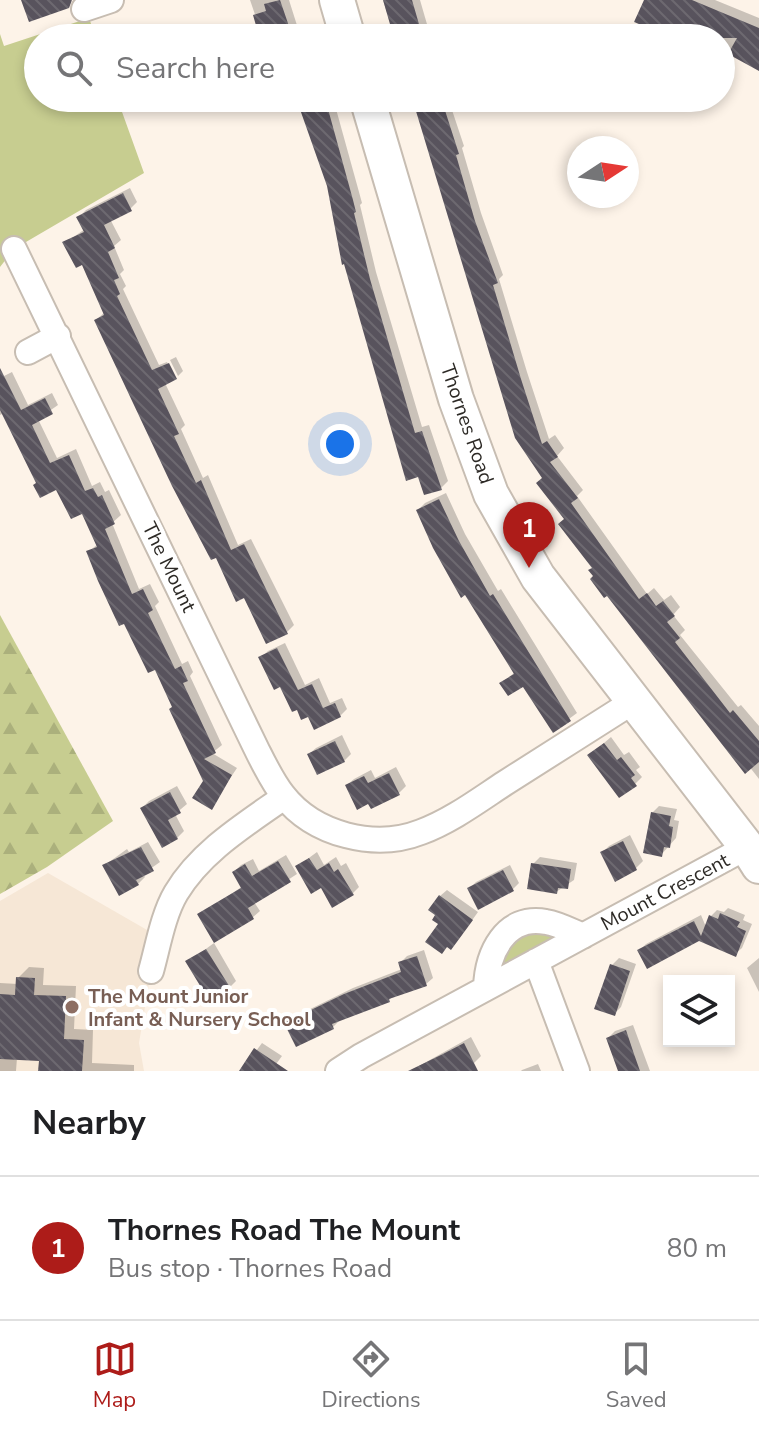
<!DOCTYPE html>
<meta charset="utf-8">
<style>
:root{--surface:#fff;--page:#f2f2f2;--text:#202124;--muted:#757577;--line:#e0e0e0;--accent:#ad1c19}
body{margin:0;font-family:"Nunito Sans",sans-serif;background:var(--page);color:var(--text)}
.controls{position:absolute;right:24px;bottom:24px;display:grid;overflow:hidden;border-radius:0px;box-shadow:0 4px 12px #0003}
.controls button{width:72px;height:72px;display:grid;place-items:center;padding:0;border:0;border-bottom:2px solid var(--line);background:var(--surface);color:var(--text);font:40px sans-serif}
.compass{position:absolute;left:567px;top:136px;width:72px;height:72px;border-radius:50%;background:var(--surface);box-shadow:0 4px 12px #0003;rotate:78deg}
.you{position:absolute;left:340px;top:444px;width:28px;height:28px;margin:-20px;border:6px solid #fff;border-radius:50%;background:#1a73e8;box-shadow:0 0 0 12px #1a73e833}
.badge{display:grid;place-items:center;width:52px;height:52px;border-radius:50%;background:var(--accent);color:#fff;font-size:26px;font-weight:700}
.pin{position:absolute;translate:-50% -66px;filter:drop-shadow(0 2px 4px #0008)}
.pin::after{content:'';position:absolute;top:42px;width:28px;height:24px;background:inherit;clip-path:polygon(0 0,100% 0,50% 100%)}
.list{margin:0;padding:0;list-style:none}
h2{display:flex;justify-content:space-between;align-items:center;height:104px;margin:0;padding:0 32px;font-size:34px}
h2 small{font-size:26px;font-weight:400;color:var(--muted)}
.list li{display:grid;grid-template-columns:52px 1fr auto;gap:24px;align-items:center;box-sizing:border-box;height:144px;padding:0 32px;border-top:2px solid var(--line)}
.list b{display:block;font-size:30px;white-space:nowrap}
.list p{margin:0;font-size:26px;white-space:nowrap;color:var(--muted)}
.list em{font-size:26px;font-style:normal;color:var(--muted)}
.icon{flex:none;width:44px;height:44px;fill:none;stroke:currentColor;stroke-width:2;stroke-linecap:round;stroke-linejoin:round}
.map{position:relative;flex:none;width:759px;height:1071px;overflow:hidden}
.search{position:absolute;background:var(--surface);box-shadow:0 4px 12px #0003;left:24px;right:24px;top:24px;height:88px;display:flex;align-items:center;gap:20px;box-sizing:border-box;padding:0 28px;border-radius:44px;color:var(--muted);font-size:30px}
.sheet{height:248px;background:var(--surface)}
nav{display:flex;justify-content:space-around;align-items:center;box-sizing:border-box;height:112px;border-top:2px solid var(--line);background:var(--surface);font-size:22px;color:var(--muted)}
nav a{display:grid;justify-items:center;gap:4px}
nav .on{color:var(--accent)}
.map>svg:first-child{display:block}
.built{fill:#f6e7d6}
.grass{fill:#c7cd90}
.forest{fill:url(#forest-firs)}
.shadow{fill:#0003}
.building{fill:url(#building-back-hatch)}
.lines{fill:none;stroke-linecap:round;stroke-linejoin:round}
.street-casing{stroke:#c7bdb2;stroke-width:28}
.secondary-casing{stroke:#c7bdb2;stroke-width:38}
.street{stroke:#fff;stroke-width:24}
.secondary{stroke:#fff;stroke-width:34}
.education-dot{fill:#8d6e63;stroke:#fff;stroke-width:3}
.labels{text-anchor:middle;dominant-baseline:central;stroke-width:8;stroke-linejoin:round;paint-order:stroke}
.street-label{font-size:20px;fill:#2d2a26;stroke:#fff}
.education-label{font-size:20px;font-weight:bold;fill:#785e54;stroke:#fff;text-anchor:start}
</style>
<div class="map">
<svg width="759" height="1071" viewBox="0 0 759 1071">
<defs>
<pattern id="forest-firs" width="22" height="20" patternUnits="userSpaceOnUse" patternTransform="scale(2)"><rect width="22" height="20" fill="#c7cd90"/><path d="M5 1l3.5 6h-7zM16 11l3.5 6h-7z" fill="#abb07c"/></pattern>
<pattern id="building-back-hatch" width="6" height="6" patternUnits="userSpaceOnUse" patternTransform="scale(2)"><rect width="6" height="6" fill="#58535d"/><path d="M-1 5l2 2M0 0l6 6M5-1l2 2" fill="none" stroke="#6d6970"/></pattern>
</defs>
<rect width="100%" height="100%" fill="#fdf3e8"/>
<!-- built -->
<path class="built" d="M 48,873 L 161,938 L 151,971 L 139,1043 L 144,1071 L 0,1071 L 0,901 Z"/>
<!-- grass -->
<path class="grass" d="M 89,18 L 96,38 L 38,38 L 38,98 L 117,98 L 144,173 L 14,249 L 0,267 L 0,34 L 4,46 Z
M 516,926 L 583,936 L 486,973 Z"/>
<!-- forest -->
<path class="forest" d="M 0,615 L 113,821 L 47,867 L 0,894 Z"/>
<!-- shadow -->
<path class="shadow" d="M 250,0 L 289,0 L 301,38 L 263,38 Z
M 383,0 L 420,0 L 431,38 L 395,38 Z
M 646,0 L 715,0 L 759,18 L 759,69 L 721,48 L 721,38 L 678,38 Z
M 298,98 L 333,98 L 359,192 L 362,203 L 360,205 L 376,272 L 422,427 L 429,425 L 448,481 L 441,488 L 425,493 L 328,185 Z
M 414,98 L 448,98 L 464,146 L 462,148 L 481,213 L 503,275 L 499,279 L 527,372 L 549,439 L 555,435 L 564,448 L 557,456 L 583,490 L 577,496 L 647,594 L 654,588 L 664,600 L 671,595 L 680,607 L 673,615 L 685,630 L 680,635 L 738,707 L 741,705 L 759,726 L 759,779 L 594,567 L 544,477 Z
M 130,188 L 137,202 L 130,209 L 110,219 L 121,240 L 114,246 L 124,270 L 120,274 L 126,286 L 123,289 L 159,365 L 167,362 L 174,378 L 165,383 L 185,425 L 181,429 L 203,478 L 208,475 L 238,545 L 251,539 L 294,625 L 287,632 L 267,641 L 96,320 L 105,312 L 83,262 L 65,243 L 85,229 L 79,217 L 86,210 Z
M 176,357 L 183,371 L 178,376 L 170,360 Z
M 12,372 L 28,405 L 52,393 L 58,405 L 38,419 L 57,458 L 76,449 L 92,486 L 100,482 L 105,492 L 109,490 L 121,515 L 112,523 L 139,589 L 150,584 L 159,602 L 155,606 L 182,664 L 188,661 L 193,672 L 190,676 L 222,745 L 212,753 L 237,768 L 211,807 L 205,781 L 156,667 L 88,552 L 98,544 L 83,512 L 57,488 L 38,483 L 4,413 L 0,415 L 0,378 Z
M 446,493 L 465,534 L 498,591 L 501,589 L 577,713 L 554,730 L 523,684 L 502,683 L 515,672 L 418,510 L 425,503 Z
M 285,643 L 305,685 L 319,678 L 330,703 L 342,698 L 347,709 L 340,716 L 309,714 L 281,685 L 261,658 L 268,651 Z
M 342,735 L 351,754 L 344,761 L 309,754 L 316,748 Z
M 611,737 L 624,755 L 629,752 L 640,767 L 636,770 L 642,777 L 635,784 L 590,755 Z
M 396,767 L 406,786 L 399,793 L 347,785 L 354,779 L 371,770 L 375,778 Z
M 177,786 L 187,804 L 175,814 L 184,831 L 177,838 L 142,808 L 149,801 Z
M 659,806 L 677,809 L 674,820 L 679,821 L 676,838 L 661,855 L 652,813 Z
M 630,835 L 643,861 L 636,868 L 602,853 L 609,846 Z
M 148,842 L 160,862 L 143,874 L 145,877 L 138,884 L 105,865 L 127,849 L 129,852 Z
M 317,852 L 324,865 L 336,857 L 341,866 L 346,863 L 359,887 L 352,894 L 322,885 L 298,866 Z
M 286,855 L 297,874 L 254,902 L 260,911 L 253,917 L 200,915 L 243,886 L 234,872 L 241,865 L 253,859 L 259,871 Z
M 540,857 L 577,863 L 574,880 L 556,892 L 533,864 Z
M 510,865 L 519,883 L 512,890 L 469,889 L 476,882 Z
M 447,890 L 478,912 L 458,940 L 441,924 L 440,896 Z
M 728,908 L 745,915 L 743,920 L 752,924 L 742,948 L 735,954 L 699,939 L 639,951 L 646,944 L 701,915 L 706,927 L 711,916 L 717,910 L 724,912 Z
M 214,943 L 236,981 L 229,988 L 188,962 Z
M 424,950 L 433,978 L 426,984 L 393,996 L 389,1000 L 340,1020 L 333,1027 L 287,1024 L 294,1017 L 353,988 L 402,969 L 400,963 L 407,956 Z
M 619,958 L 636,964 L 621,1007 L 614,1014 L 612,965 Z
M 759,958 L 759,992 L 747,968 Z
M 29,967 L 44,968 L 43,985 L 76,986 L 74,1029 L 93,1030 L 92,1063 L 134,1065 L 134,1071 L 40,1071 L 41,1059 L 17,1058 L 16,1071 L 0,1071 L 0,983 L 18,984 L 18,978 Z
M 633,1025 L 650,1071 L 620,1071 L 608,1038 L 615,1031 Z
M 471,1037 L 481,1056 L 474,1063 L 458,1071 L 410,1071 Z
M 262,1043 L 282,1056 L 271,1071 L 241,1071 Z
M 538,1064 L 541,1071 L 521,1071 L 522,1070 Z"/>
<!-- building -->
<path class="building" d="M 21,0 L 72,0 L 69,8 L 29,22 Z
M 280,0 L 293,38 L 274,38 L 273,32 L 259,36 L 253,15 L 266,11 L 264,4 Z
M 383,0 L 412,0 L 423,38 L 394,38 Z
M 644,0 L 692,0 L 759,28 L 759,71 L 728,54 L 737,38 L 673,38 L 634,22 Z
M 296,98 L 325,98 L 353,200 L 356,212 L 354,213 L 370,279 L 415,433 L 422,431 L 442,490 L 424,495 L 418,477 L 406,481 L 344,264 L 342,265 L 327,186 Z
M 412,98 L 441,98 L 459,154 L 456,155 L 475,221 L 498,283 L 493,285 L 521,379 L 542,444 L 547,441 L 558,457 L 550,462 L 578,498 L 571,503 L 639,599 L 647,593 L 656,606 L 663,601 L 675,616 L 667,622 L 680,638 L 675,642 L 730,713 L 733,710 L 759,741 L 759,762 L 745,774 L 607,596 L 604,598 L 590,579 L 593,576 L 588,570 L 592,568 L 558,524 L 564,519 L 536,483 L 542,478 L 515,438 Z
M 123,193 L 132,211 L 104,225 L 115,248 L 108,252 L 119,278 L 114,280 L 120,294 L 117,296 L 152,370 L 169,363 L 177,379 L 158,389 L 179,434 L 174,436 L 196,483 L 201,480 L 231,550 L 244,544 L 288,634 L 266,644 L 244,598 L 236,602 L 216,558 L 211,560 L 172,486 L 94,320 L 104,315 L 82,265 L 76,268 L 62,242 L 84,232 L 76,217 Z
M 0,368 L 21,410 L 45,398 L 53,414 L 32,425 L 50,463 L 69,455 L 85,491 L 93,488 L 98,497 L 102,495 L 115,524 L 105,529 L 132,594 L 143,589 L 153,610 L 148,613 L 175,669 L 181,666 L 188,681 L 183,683 L 216,753 L 204,759 L 232,775 L 212,810 L 192,798 L 203,781 L 169,709 L 172,707 L 155,670 L 148,673 L 124,624 L 119,626 L 98,581 L 86,551 L 97,547 L 82,514 L 71,519 L 56,490 L 40,498 L 33,485 L 36,483 L 0,410 Z
M 439,499 L 459,541 L 490,596 L 493,594 L 571,721 L 553,733 L 523,687 L 508,696 L 499,683 L 514,674 L 465,595 L 461,598 L 433,548 L 416,510 Z
M 277,648 L 298,690 L 312,684 L 323,708 L 335,703 L 341,717 L 314,730 L 308,717 L 301,720 L 297,710 L 292,712 L 280,687 L 274,690 L 258,657 Z
M 335,741 L 345,762 L 317,775 L 307,754 Z
M 604,743 L 617,760 L 621,757 L 635,775 L 631,778 L 637,786 L 619,798 L 587,755 Z
M 389,773 L 400,795 L 371,809 L 368,804 L 357,810 L 345,785 L 364,776 L 368,783 Z
M 170,792 L 181,813 L 168,820 L 178,839 L 162,848 L 140,808 Z
M 651,812 L 671,816 L 669,826 L 673,827 L 670,848 L 664,847 L 662,857 L 643,853 Z
M 623,841 L 637,870 L 615,882 L 600,852 Z
M 141,847 L 154,871 L 136,880 L 139,885 L 119,896 L 102,865 Z
M 309,858 L 317,870 L 329,863 L 334,872 L 338,869 L 354,895 L 332,908 L 321,888 L 311,894 L 295,866 Z
M 278,861 L 291,882 L 248,908 L 254,919 L 214,943 L 197,914 L 241,888 L 232,872 L 245,864 L 252,876 Z
M 531,863 L 571,869 L 568,889 L 558,888 L 557,894 L 527,889 Z
M 503,870 L 514,891 L 478,910 L 467,888 Z
M 439,895 L 473,920 L 451,950 L 447,947 L 442,954 L 425,942 L 438,924 L 432,920 L 435,915 L 428,910 Z
M 720,913 L 740,922 L 737,927 L 746,931 L 736,957 L 699,941 L 647,969 L 637,950 L 694,921 L 701,936 L 709,915 L 718,919 Z
M 206,949 L 231,989 L 210,1002 L 185,961 Z
M 417,956 L 427,986 L 389,999 L 390,1002 L 332,1024 L 334,1029 L 296,1047 L 284,1023 L 344,994 L 401,972 L 398,962 Z
M 610,964 L 630,971 L 615,1016 L 594,1009 Z
M 16,977 L 35,978 L 34,995 L 66,996 L 64,1039 L 84,1040 L 82,1071 L 38,1071 L 39,1061 L 0,1059 L 0,994 L 15,995 Z
M 626,1030 L 634,1054 L 640,1071 L 618,1071 L 606,1038 Z
M 464,1043 L 478,1071 L 408,1071 L 443,1054 Z
M 254,1048 L 288,1071 L 239,1071 Z"/>
<g class="lines">
<!-- street casing -->
<g class="street-casing">
<path id="street" d="M 84,9 L 111,0
M 14,249 L 256,748 C 264,764 272,781 283,795 C 314,835 375,850 421,832 C 451,821 479,800 505,783 C 548,756 591,728 634,701
M 28,352 L 58,336
M 536,961 L 577,1071
M 151,971 C 158,946 163,915 176,893 C 201,851 246,824 284,797
M 486,988 C 487,954 505,914 546,922 C 559,924 571,931 583,936
M 338,1071 L 361,1056 L 747,847"/>
</g>
<!-- secondary casing -->
<g class="secondary-casing">
<path id="secondary" d="M 337,0 L 348,38
M 367,98 L 456,399 L 491,494 L 538,577 L 747,847 L 759,866"/>
</g>
<!-- street -->
<use href="#street" class="street"/>
<!-- secondary -->
<use href="#secondary" class="secondary"/>
</g>
<!-- markers -->
<circle class="education-dot" cx="72" cy="1007" r="8"/>
<g class="labels">
<!-- street labels -->
<g class="street-label">
<text transform="translate(467 424) rotate(71)">Thornes Road</text>
<text transform="translate(169 567) rotate(64)">The Mount</text>
<text transform="translate(665 892) rotate(-28)">Mount Crescent</text>
</g>
<!-- education labels -->
<g class="education-label">
<text x="88" y="996">The Mount Junior<tspan x="88" dy="23">Infant &amp; Nursery School</tspan></text>
</g>
</g>
</svg>
<div class="controls">
<button><svg class="icon" aria-label="layers" viewBox="0 0 24 24"><path d="M12 4l9 5-9 5-9-5zM3 14l9 5 9-5"/></svg></button>
</div>
<svg class="compass" viewBox="-18 -18 36 36"><path d="M0-13l5 13h-10z" fill="#e53935"/><path d="M0 13l5-13h-10z" fill="#757577"/></svg>
<div class="you"></div>
<div class="pin badge" style="left:529px;top:568px">1</div>
<div class="search"><svg class="icon" aria-label="search" viewBox="0 0 24 24"><circle cx="10" cy="10" r="6"/><path d="M15 15l6 6"/></svg>Search here</div>
</div>
<section class="sheet">
<h2>Nearby<small></small></h2>
<ul class="list">
<li><span class="badge">1</span><div><b>Thornes Road The Mount</b><p>Bus stop · Thornes Road</p></div><em>80 m</em></li>
</ul>
</section>
<nav>
<a class="on"><svg class="icon" aria-label="map" viewBox="0 0 24 24"><path d="M3 6l6-2 6 2 6-2v14l-6 2-6-2-6 2zM9 4v14M15 6v14"/></svg>Map</a>
<a><svg class="icon" aria-label="directions" viewBox="0 0 24 24"><path d="M12 3l9 9-9 9-9-9zM9 14v-3h6M13 9l2 2-2 2"/></svg>Directions</a>
<a><svg class="icon" aria-label="saved" viewBox="0 0 24 24"><path d="M7 4h10v16l-5-4-5 4z"/></svg>Saved</a>
</nav>
